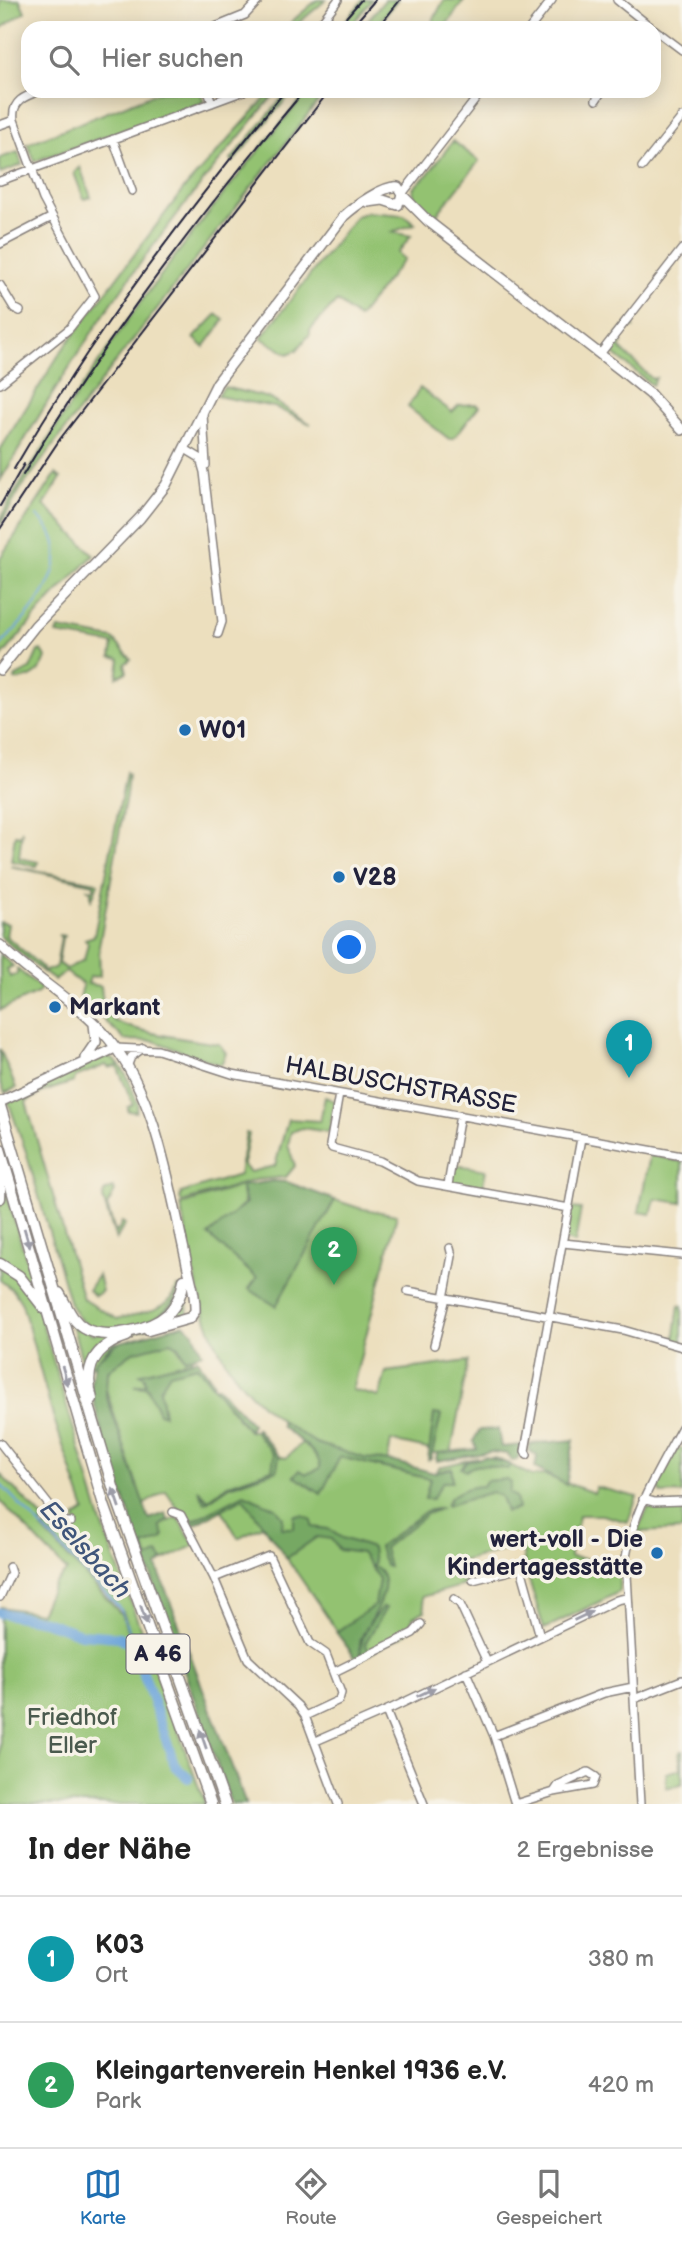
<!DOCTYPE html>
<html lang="de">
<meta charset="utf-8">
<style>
:root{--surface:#fff;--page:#f6f6f6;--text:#222;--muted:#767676;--line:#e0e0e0;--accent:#1f6fb2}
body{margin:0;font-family:"Balsamiq Sans",sans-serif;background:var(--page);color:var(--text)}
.you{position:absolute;left:350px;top:948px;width:24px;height:24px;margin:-18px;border:5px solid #fff;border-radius:50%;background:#1a73e8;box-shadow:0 0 0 10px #1a73e833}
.badge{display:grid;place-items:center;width:46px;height:46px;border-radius:50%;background:var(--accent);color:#fff;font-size:23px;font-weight:700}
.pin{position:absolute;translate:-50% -58px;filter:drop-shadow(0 2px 4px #0008)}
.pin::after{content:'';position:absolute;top:37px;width:24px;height:21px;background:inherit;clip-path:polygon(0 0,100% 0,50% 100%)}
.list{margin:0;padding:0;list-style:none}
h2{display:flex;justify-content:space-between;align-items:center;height:91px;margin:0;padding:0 28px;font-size:30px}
h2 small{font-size:23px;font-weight:400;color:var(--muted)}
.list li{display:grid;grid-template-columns:46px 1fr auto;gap:21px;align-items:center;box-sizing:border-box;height:126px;padding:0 28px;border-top:2px solid var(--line)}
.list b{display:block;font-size:26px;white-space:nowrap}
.list p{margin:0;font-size:23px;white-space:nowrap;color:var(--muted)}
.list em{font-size:23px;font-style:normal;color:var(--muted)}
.icon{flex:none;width:38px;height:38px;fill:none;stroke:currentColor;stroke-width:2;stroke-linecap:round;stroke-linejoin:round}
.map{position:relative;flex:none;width:682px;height:1804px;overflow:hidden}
.search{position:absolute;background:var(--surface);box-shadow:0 4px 18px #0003;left:21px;right:21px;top:21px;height:77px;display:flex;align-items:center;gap:18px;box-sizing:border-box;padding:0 24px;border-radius:21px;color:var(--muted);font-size:26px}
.sheet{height:343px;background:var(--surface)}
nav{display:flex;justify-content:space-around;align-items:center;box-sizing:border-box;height:98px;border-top:2px solid var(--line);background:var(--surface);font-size:19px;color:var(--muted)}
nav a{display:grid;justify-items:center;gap:4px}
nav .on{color:var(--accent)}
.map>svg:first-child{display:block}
.green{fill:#93c271;stroke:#5a7256;stroke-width:2}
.forest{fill:#76a863;stroke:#4c654f;stroke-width:2}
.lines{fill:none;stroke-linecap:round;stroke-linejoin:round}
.stream{stroke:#6ca4da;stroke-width:2}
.river{stroke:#6ca4da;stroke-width:10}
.minor-casing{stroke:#87807c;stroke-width:10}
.major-casing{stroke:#87807c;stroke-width:12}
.highway-casing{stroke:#87807c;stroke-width:13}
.minor{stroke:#fff;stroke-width:7}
.major{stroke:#fff;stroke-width:9}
.highway{stroke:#fff;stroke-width:10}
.rail{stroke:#22223b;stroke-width:2}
.oneway{fill:#9c9ca7}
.poi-dot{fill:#1f6fb2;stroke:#f7f3e8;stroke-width:2.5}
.labels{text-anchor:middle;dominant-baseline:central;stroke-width:7;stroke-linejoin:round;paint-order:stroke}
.shield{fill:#f7f3e8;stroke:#62616f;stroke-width:2}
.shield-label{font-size:23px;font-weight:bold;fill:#22223b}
.poi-label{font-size:24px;font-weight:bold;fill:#22223b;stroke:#f7f3e8;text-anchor:start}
.street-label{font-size:24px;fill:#22223b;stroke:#f7f3e8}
.park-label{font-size:24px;fill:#4a5a4e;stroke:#f7f3e8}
.water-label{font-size:26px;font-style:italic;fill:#40567b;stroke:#f7f3e8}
</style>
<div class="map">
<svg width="682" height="1804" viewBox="0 0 682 1804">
<rect width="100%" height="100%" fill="#f7f3e8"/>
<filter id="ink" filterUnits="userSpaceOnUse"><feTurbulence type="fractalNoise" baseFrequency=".0143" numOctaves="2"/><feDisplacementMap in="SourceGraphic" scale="14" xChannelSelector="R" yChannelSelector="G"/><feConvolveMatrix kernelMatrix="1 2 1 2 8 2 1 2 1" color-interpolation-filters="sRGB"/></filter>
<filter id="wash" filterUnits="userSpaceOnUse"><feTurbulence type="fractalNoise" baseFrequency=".00686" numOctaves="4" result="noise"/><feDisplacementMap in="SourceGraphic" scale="28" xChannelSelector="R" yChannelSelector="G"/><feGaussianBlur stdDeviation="1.57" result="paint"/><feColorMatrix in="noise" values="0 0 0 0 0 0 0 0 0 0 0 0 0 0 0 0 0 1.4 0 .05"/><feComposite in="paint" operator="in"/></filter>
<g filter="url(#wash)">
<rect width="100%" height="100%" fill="#ecdfbe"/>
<!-- green -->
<path class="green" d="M 0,0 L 20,0 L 25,12 L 0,29 Z
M 317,0 L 326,0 L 295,26 L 291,22 Z
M 363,0 L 372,0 L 349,28 L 339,28 Z
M 385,0 L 397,0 L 375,28 L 361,28 Z
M 444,0 L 464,0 L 444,28 L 429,28 Z
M 161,91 L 200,91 L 204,102 L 35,161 L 27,144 Z
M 272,91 L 277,91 C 225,154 173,217 126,283 C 80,347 40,414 0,481 L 0,450 L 60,353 L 183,190 Z
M 288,91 L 293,91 L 233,162 L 231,160 Z
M 308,91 L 326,91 L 108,372 L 20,490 L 0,525 C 1,509 27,475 36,460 C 115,328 209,209 308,91 Z
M 453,141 L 479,161 L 434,218 L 414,202 L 413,188 L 428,174 Z
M 18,152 L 22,165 L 0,173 L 0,158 Z
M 80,167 L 91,197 L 84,199 L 74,173 Z
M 367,212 L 404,215 L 415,224 L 392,232 L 411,236 L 398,253 L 404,259 L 358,318 L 337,301 L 310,330 L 310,334 L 297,350 L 288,354 L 261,338 L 356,216 Z
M 217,314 L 224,320 L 204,347 L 194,338 Z
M 629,322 L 635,328 L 631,326 L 619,341 L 622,344 L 619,347 L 652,379 L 656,378 L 652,385 L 610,351 L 617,336 Z
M 224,387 L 269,398 L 311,424 L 274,407 L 217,396 Z
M 420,388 L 452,412 L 459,405 L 476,404 L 479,406 L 454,438 L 449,439 L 408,407 Z
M 56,474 L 61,478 L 44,505 L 94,555 L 41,610 L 0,659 L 0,558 Z
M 59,629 L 113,639 L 131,659 L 125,664 L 127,672 L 117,677 L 120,659 L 111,657 L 113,644 L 57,634 Z
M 42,650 L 46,658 C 41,673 30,680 15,680 L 16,676 L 30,669 L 38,651 Z
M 126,772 L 128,774 L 126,795 L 99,946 L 100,976 L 90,977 L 88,984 L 101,986 C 102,996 103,1009 110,1017 C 124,1032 199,1041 219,1044 L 226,1053 L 221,1065 L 154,1041 L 125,1040 L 80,997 L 83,985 L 66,972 L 54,980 L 43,972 L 56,967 L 61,937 L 58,935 L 66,936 L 62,937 L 58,963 L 66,969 L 84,960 L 88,943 L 85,939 L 94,936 Z
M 22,830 L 19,858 L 38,862 L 37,866 L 11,861 L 15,835 L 21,836 Z
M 10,866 L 96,882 L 98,884 L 91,901 L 91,892 L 88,889 L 94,890 L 94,884 Z
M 0,922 L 8,924 L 6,936 L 43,968 L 42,971 L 4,940 L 0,935 Z
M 0,954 L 13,966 L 7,969 L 10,977 L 17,974 L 17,969 L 41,988 L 38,993 L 0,1010 Z
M 0,1049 L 16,1088 L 5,1093 L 0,1082 Z
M 106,1056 C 125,1062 131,1087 138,1104 L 136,1112 L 128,1111 L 128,1107 L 133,1104 L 117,1066 L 109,1068 L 106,1065 L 75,1077 L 74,1082 L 43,1092 L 26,1102 L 83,1299 L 117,1319 C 138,1313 171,1312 177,1287 L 180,1287 C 172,1319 117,1342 87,1325 C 79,1321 75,1312 70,1304 L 26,1152 L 8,1101 Z
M 325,1097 L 335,1101 L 329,1132 L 302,1128 L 291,1132 L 288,1145 L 295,1166 L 286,1177 L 255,1180 L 182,1202 L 180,1200 L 181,1193 L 239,1175 L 246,1133 L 249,1134 L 243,1165 L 250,1172 L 275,1166 L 288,1119 L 320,1121 Z
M 650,1155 L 682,1162 L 682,1203 L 655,1199 L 651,1214 L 639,1212 Z
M 453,1164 L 486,1170 L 482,1190 L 451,1185 Z
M 241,1186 L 257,1278 L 249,1289 L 265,1299 L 312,1239 L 335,1200 L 359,1208 L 397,1215 L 352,1390 L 379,1397 L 386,1372 L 468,1361 L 451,1453 L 431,1453 L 427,1449 L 391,1441 L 387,1465 L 342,1452 L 340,1457 L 430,1479 L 440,1467 L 476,1458 L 496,1458 L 532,1476 L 544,1475 L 594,1493 L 596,1487 L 637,1497 L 628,1522 L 602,1515 L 579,1515 C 577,1528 570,1544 570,1557 L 616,1563 L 620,1560 L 619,1592 L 544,1629 L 525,1567 L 522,1545 L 458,1562 L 464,1585 L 422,1597 L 425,1611 L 413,1617 L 407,1633 L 357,1660 L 264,1525 L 238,1538 L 222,1510 L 190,1527 L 166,1491 L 143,1505 L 105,1386 L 110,1367 C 125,1354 155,1338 175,1343 L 185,1359 L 190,1357 L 248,1431 L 255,1431 L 274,1455 L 286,1458 L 307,1438 C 205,1375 202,1312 181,1205 Z
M 113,1188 L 115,1191 L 107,1206 L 115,1231 L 117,1232 L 122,1222 L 125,1224 L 116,1240 L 103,1199 L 104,1192 Z
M 5,1190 L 35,1288 L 33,1290 L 0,1262 L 0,1204 Z
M 571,1208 L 581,1209 L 575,1243 L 565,1240 Z
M 0,1266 C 18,1277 32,1297 40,1316 L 102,1524 L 205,1804 L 0,1804 L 0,1607 L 40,1613 L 54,1584 L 67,1571 L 0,1501 L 0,1474 L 42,1517 L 42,1529 L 122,1615 L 172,1765 L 188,1778 L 178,1768 L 123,1612 L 44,1528 L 56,1518 L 68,1532 L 75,1528 L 76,1517 L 85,1511 L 52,1413 L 22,1304 L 14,1291 L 0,1280 Z
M 98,1275 L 102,1291 L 95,1296 L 88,1290 Z
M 186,1291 L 188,1316 L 119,1337 L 85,1372 L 71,1320 L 92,1334 L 153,1324 Z
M 679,1305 L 682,1306 L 682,1344 L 674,1342 Z
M 682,1448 L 682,1493 L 661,1494 L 658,1485 L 677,1449 Z
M 682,1505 L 682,1530 L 637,1532 L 648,1508 Z
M 177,1517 L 195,1545 L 163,1561 L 161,1557 L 149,1558 L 143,1546 L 161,1540 L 160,1526 Z
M 682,1751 L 682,1784 L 666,1788 L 666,1773 L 681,1769 L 679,1752 Z"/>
<!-- forest -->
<path class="forest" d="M 273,1181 L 287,1182 L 335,1200 L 276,1306 L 249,1289 L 257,1278 L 208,1235 L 246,1203 L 241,1186 Z
M 184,1324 L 194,1333 L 202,1353 L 185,1359 L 179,1346 L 171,1342 L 133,1352 L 107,1371 L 106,1395 L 149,1519 L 166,1513 L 168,1520 L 160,1526 L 164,1535 L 161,1540 L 143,1546 L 149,1558 L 158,1553 L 163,1561 L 157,1566 L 246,1804 L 231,1804 L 105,1444 L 90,1387 L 95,1361 L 117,1343 Z
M 197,1359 L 214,1383 L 213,1386 L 197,1366 L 170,1373 L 160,1389 L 164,1415 L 159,1413 L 147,1387 L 134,1386 L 146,1384 L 145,1377 L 140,1374 L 142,1373 Z
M 217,1386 L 252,1424 L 249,1431 L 214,1387 Z
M 434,1414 L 441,1415 L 431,1459 L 428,1460 Z
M 281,1421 L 316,1443 L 364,1458 L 391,1461 L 434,1473 L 452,1468 L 452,1482 L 443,1482 L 432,1499 L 425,1499 L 430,1479 L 340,1457 L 321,1494 L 294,1476 L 299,1470 L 307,1474 L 320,1468 C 322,1453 293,1437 281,1426 Z
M 256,1428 L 279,1456 L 277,1470 L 230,1486 L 205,1503 L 198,1489 L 208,1500 L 229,1484 L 272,1469 L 274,1455 L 255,1431 Z
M 498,1429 L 501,1447 L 523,1445 L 517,1460 L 513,1461 L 507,1454 L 491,1452 L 436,1461 L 437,1453 L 477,1449 L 473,1441 L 480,1430 Z
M 574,1440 L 566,1485 L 535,1468 L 537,1456 L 529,1450 L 530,1444 Z
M 485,1457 L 509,1464 L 509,1469 C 494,1468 479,1460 466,1471 L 461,1468 L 467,1461 Z
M 507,1479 L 511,1482 L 509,1493 L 516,1497 L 518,1509 L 506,1512 L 501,1497 L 492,1492 L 446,1506 C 449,1493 470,1486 483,1486 L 486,1481 Z
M 244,1494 L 276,1508 L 283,1517 L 282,1528 L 294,1528 L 294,1516 L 303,1515 L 312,1520 L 312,1527 L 328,1529 L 342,1538 L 372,1548 L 374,1564 L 371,1567 L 361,1553 L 339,1550 L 331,1539 L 317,1537 L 287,1558 L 243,1498 L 190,1527 L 188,1523 Z
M 442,1508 L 427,1514 L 384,1548 L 389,1567 L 385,1566 L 379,1547 L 383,1544 L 426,1511 Z
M 376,1567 C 404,1591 353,1628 361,1659 L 357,1660 L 336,1632 L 375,1605 L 379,1579 L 371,1568 Z
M 383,1607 L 386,1608 L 365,1644 L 370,1654 L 364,1657 C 351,1641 373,1619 383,1607 Z"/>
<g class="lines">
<!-- stream -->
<path class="stream" d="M 0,646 C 30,613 86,558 37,516
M 0,1484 L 114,1602 L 121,1610 L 134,1646"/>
<!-- river -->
<path class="river" d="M 0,1613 L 44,1621 L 81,1634 L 119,1637 L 134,1646 L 175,1766 L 188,1778"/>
</g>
</g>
<g filter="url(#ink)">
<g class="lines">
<!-- minor casing -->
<g class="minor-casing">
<path id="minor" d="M 617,0 L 652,28
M 213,28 L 245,15 L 259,0
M 317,28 L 338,0
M 530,28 L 552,0
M 654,29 L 682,50
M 208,91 L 212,103
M 596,100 L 602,91
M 0,125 L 14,120
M 113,139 L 132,191
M 642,167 L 682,117
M 0,181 L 244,91
M 402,194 L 482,91
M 0,244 L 52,217
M 0,285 L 14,308 L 20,311
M 600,354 L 682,249
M 0,384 L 69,329 L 95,296 L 43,199 L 14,120 C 11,101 25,96 40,91
M 203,414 L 206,465
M 185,449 L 200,458 L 204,472 L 222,622 L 218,634
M 115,1048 L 158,1050 L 232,1074 L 682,1156
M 127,1067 L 131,1057 L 143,1048
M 339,1094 L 330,1145 L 332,1148 L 380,1161 L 418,1181 L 569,1208
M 448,1185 L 460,1115
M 563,1243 L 682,1255
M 408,1291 L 623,1330 L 682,1347
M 444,1298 L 452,1256 L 450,1248
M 434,1345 L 446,1298
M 0,1443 L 56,1514 L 66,1522 L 71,1522
M 527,1455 L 525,1451 L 581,1138
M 643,1499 L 654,1502 L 682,1501
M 173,1512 L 181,1515 L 214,1578 L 248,1659 L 298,1706 L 305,1716 L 338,1804
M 214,1578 L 269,1556 L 310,1643 L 326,1654 L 341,1693 L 339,1700 L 305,1716
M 473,1580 L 521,1568 L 540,1636
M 0,1597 L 11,1573 L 9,1567
M 454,1599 L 460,1604 L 487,1662
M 334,1672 L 413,1633 L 421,1624
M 466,1672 L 494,1736 L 515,1804
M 634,1699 L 682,1680
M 386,1711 L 424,1804
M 494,1736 L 604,1693 L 633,1687
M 316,1741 L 392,1708 L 617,1600 L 626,1598
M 515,1804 L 554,1792 L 593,1785 L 596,1777 L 588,1772 L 558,1786 L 554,1792
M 640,1804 L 626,1557 C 634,1509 659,1469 682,1427"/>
</g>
<!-- major casing -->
<g class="major-casing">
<path id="major" d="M 403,196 L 428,221 L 623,372 L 650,394 L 682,430
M 368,202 L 383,200 L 398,205
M 0,670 L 35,626 L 140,518 L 166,485 L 217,383 L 344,216 C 355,206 384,185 398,187 L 402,194 L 400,201 L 394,204
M 0,945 C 34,979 78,1002 109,1039 C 158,1100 169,1186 186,1259 C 189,1276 196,1293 195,1311 L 190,1318
M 85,1058 L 96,1042 L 94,1024
M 0,1102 L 115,1048"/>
</g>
<!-- highway casing -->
<g class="highway-casing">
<path id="highway" d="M 0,1106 L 114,1490 L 225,1804
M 0,1149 L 104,1505 L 211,1804
M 0,1198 L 1,1167
M 0,1264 L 19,1276 L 44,1308
M 59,1293 C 67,1306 71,1320 84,1328 C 105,1341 150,1330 168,1314 C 177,1304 182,1293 184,1280
M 148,1330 L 190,1318
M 92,1399 C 83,1367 95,1346 127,1336"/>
</g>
<!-- minor -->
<use href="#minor" class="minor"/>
<!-- major -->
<use href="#major" class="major"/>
<!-- highway -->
<use href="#highway" class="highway"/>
<!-- rail -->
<path class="rail" d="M 337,28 L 361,0
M 351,28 L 375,0
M 378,28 L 400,0
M 14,469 C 93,334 186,212 285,91
M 23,475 C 105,338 201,213 304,91
M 0,506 L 24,464
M 0,529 L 60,439 L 329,91"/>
</g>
<!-- one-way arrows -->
<defs><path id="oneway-solid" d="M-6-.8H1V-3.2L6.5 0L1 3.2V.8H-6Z" transform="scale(1.75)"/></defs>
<g class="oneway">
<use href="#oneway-solid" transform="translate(27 1238) rotate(74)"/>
<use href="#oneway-solid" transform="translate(65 1376) rotate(74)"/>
<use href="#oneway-solid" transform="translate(116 1498) rotate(-109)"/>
<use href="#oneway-solid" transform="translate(144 1615) rotate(70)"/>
<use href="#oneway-solid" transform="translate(583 1616) rotate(-26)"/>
<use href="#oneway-solid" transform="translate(426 1692) rotate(-26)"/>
<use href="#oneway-solid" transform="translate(203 1739) rotate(-109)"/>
</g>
</g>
<!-- markers -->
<g class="poi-dot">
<circle cx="185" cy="730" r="7"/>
<circle cx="339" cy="877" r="7"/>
<circle cx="55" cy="1007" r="7"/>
<circle cx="657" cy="1553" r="7"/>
</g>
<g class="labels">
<!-- shield labels -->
<rect class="shield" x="126.5" y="1634.5" width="63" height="39" rx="5"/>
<g class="shield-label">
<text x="158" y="1654">A 46</text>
</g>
<!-- poi labels -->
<g class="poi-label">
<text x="199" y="730">W01</text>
<text x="353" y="877">V28</text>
<text x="69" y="1007">Markant</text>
<text x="643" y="1539" text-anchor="end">wert-voll - Die<tspan x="643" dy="28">Kindertagesstätte</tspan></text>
</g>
<!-- street labels -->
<g class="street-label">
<text transform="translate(401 1085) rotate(10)">HALBUSCHSTRASSE</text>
</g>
<!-- park labels -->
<g class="park-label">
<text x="72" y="1717">Friedhof<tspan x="72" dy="28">Eller</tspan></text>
</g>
<!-- water labels -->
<g class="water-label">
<text transform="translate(85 1550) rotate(48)">Eselsbach</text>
</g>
</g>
</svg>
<div class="you"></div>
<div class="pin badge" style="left:629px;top:1078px;background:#0f9aa8">1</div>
<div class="pin badge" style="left:334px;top:1285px;background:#2e9e5b">2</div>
<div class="search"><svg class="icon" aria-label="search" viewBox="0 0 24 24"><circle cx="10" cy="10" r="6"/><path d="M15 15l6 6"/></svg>Hier suchen</div>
</div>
<section class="sheet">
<h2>In der Nähe<small>2 Ergebnisse</small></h2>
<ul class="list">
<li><span class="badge" style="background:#0f9aa8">1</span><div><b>K03</b><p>Ort</p></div><em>380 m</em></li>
<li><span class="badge" style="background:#2e9e5b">2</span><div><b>Kleingartenverein Henkel 1936 e.V.</b><p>Park</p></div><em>420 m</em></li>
</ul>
</section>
<nav>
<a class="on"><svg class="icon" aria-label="map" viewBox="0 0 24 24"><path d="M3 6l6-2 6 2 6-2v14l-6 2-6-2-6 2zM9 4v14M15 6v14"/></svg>Karte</a>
<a><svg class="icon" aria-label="directions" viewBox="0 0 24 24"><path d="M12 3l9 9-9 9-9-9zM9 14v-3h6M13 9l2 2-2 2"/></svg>Route</a>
<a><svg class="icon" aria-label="saved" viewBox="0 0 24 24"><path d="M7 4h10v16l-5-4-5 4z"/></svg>Gespeichert</a>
</nav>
